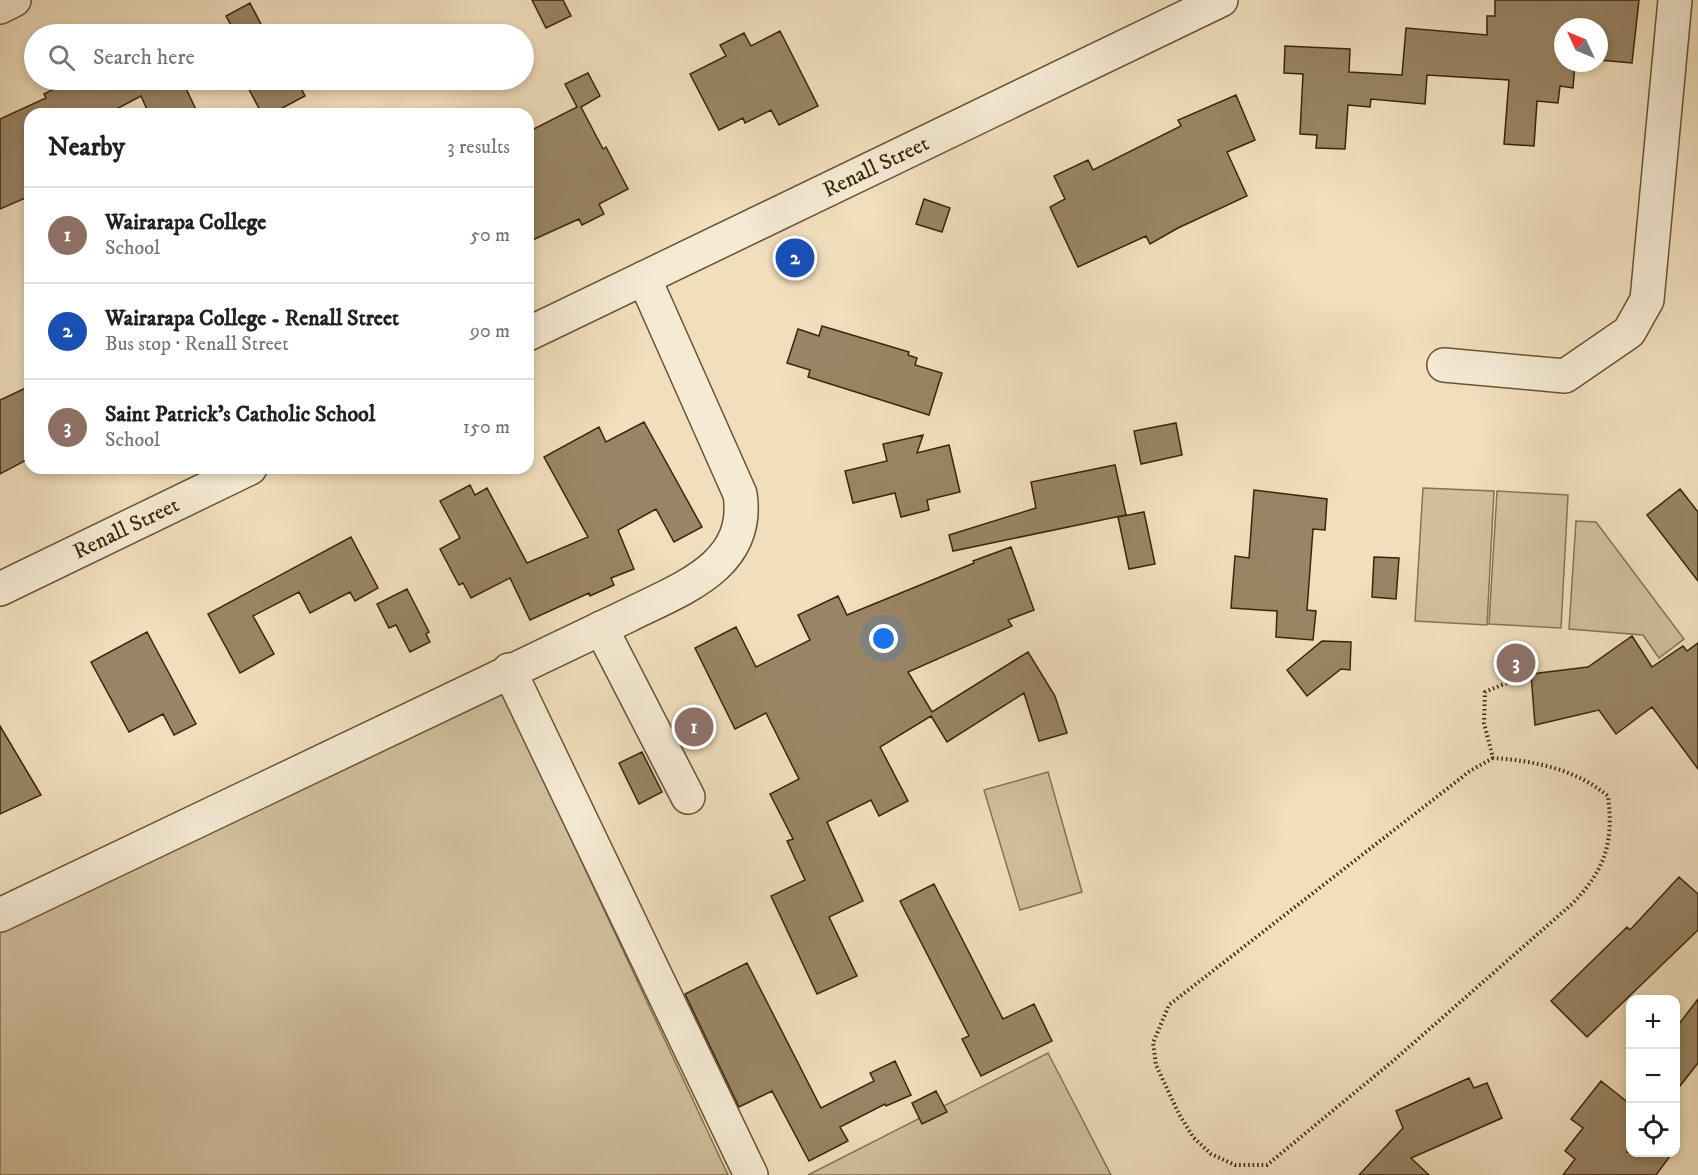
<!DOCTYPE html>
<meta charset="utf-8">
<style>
:root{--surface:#fff;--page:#f6f6f6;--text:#202124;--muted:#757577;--line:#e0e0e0;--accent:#2563eb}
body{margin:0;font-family:"IM FELL DW Pica",serif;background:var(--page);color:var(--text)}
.controls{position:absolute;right:18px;bottom:18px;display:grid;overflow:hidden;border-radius:12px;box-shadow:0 3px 9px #0003}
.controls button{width:54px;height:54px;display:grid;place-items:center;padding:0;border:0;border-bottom:2px solid var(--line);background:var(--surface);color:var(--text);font:30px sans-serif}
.compass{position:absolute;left:1554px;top:18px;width:54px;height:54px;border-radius:50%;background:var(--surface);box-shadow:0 3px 9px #0003;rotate:314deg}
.you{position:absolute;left:884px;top:639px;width:21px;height:21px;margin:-15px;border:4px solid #fff;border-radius:50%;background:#1a73e8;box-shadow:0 0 0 9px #1a73e833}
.badge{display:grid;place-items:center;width:39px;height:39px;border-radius:50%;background:var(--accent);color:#fff;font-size:20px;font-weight:700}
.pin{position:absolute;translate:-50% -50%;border:3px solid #fff;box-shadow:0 2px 6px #0006}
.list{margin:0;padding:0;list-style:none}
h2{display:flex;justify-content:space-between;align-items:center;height:78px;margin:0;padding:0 24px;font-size:26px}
h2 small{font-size:20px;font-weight:400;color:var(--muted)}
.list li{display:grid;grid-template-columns:39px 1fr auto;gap:18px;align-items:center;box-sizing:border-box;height:96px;padding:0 24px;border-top:2px solid var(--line)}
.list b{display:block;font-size:22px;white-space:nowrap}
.list p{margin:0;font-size:20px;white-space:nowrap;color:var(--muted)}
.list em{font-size:20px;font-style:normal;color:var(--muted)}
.icon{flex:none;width:33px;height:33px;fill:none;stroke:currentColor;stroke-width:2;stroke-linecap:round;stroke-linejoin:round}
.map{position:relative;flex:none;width:1698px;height:1175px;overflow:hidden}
.search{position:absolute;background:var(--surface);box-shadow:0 3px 9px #0003;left:24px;top:24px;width:510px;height:66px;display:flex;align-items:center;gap:15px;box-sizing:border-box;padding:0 21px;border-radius:33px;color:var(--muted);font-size:22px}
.panel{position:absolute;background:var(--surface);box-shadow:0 3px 9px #0003;left:24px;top:108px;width:510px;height:366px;border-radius:18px}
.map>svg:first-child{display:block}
.green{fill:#d1bf9d;stroke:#867252;stroke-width:1.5}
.building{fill:#998565;stroke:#3a2506;stroke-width:1.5}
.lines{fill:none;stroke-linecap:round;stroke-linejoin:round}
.minor-casing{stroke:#685334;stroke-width:36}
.path{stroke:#3a2506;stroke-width:4;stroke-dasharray:1.5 3;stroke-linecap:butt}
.minor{stroke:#f5ead3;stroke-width:33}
.labels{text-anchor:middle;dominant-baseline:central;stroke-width:4.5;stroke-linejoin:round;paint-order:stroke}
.street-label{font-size:22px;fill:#3a2506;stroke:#f5ead3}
</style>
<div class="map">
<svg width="1698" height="1175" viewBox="0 0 1698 1175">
<rect width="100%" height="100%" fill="#f0debc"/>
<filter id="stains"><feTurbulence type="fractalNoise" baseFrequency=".00333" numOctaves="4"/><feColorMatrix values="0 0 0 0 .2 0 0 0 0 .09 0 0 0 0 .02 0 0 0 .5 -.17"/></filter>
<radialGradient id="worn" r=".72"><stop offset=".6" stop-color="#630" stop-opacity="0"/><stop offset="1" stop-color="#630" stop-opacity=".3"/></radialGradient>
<!-- green -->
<path class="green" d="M 1423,488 L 1494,491 L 1487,625 L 1415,621 Z
M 1497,491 L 1568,495 L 1561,628 L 1489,624 Z
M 1576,521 L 1596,522 L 1684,639 L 1659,658 L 1643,635 L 1569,629 Z
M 500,687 L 728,1175 L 0,1175 L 0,931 Z
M 1048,772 L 1082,892 L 1020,910 L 984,790 Z
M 1048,1053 L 1111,1175 L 808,1175 Z"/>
<!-- building -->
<path class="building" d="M 532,0 L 563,0 L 571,16 L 546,28 Z
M 1495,0 L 1639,0 L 1632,63 L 1599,60 L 1599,27 L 1563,27 L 1563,63 L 1575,63 L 1573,88 L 1560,86 L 1558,103 L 1537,101 L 1534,146 L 1504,144 L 1509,80 L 1427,75 L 1425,104 L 1371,99 L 1370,107 L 1348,105 L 1345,149 L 1316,148 L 1317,135 L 1300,134 L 1303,74 L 1284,73 L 1285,46 L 1350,49 L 1349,72 L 1402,75 L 1406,28 L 1487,35 L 1487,16 L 1495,16 Z
M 250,3 L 266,34 L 236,34 L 226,16 Z
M 780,31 L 818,106 L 779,125 L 771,110 L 745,123 L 743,118 L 719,130 L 690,74 L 726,56 L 720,45 L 744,33 L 751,46 Z
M 588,73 L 600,96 L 581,107 L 603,149 L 606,147 L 628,189 L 599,204 L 604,214 L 582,225 L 579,219 L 528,242 L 528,132 L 577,107 L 565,84 Z
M 71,80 L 182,80 L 198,114 L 149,114 L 141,96 L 107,114 L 30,114 L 30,196 L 0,209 L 0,119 L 46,98 L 44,94 Z
M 244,80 L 297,80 L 305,96 L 271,114 L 262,114 Z
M 1236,95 L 1255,140 L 1227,152 L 1247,196 L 1178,228 L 1150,244 L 1146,236 L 1078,267 L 1050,207 L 1065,199 L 1054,176 L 1088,160 L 1093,170 L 1181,126 L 1178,120 Z
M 924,199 L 950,208 L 942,232 L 916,224 Z
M 822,326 L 909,352 L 908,355 L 917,358 L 915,365 L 942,373 L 929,415 L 808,377 L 810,370 L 787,363 L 798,329 L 819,336 Z
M 30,386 L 30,458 L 0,474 L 0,400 Z
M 644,422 L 702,527 L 674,542 L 656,509 L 618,530 L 634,569 L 611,578 L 614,585 L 590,596 L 589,593 L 530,620 L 510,578 L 471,598 L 463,583 L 459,585 L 440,549 L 460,538 L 440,501 L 470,485 L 475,495 L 487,488 L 527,563 L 588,537 L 544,457 L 599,427 L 606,442 Z
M 1176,423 L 1182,455 L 1141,464 L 1134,431 Z
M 923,435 L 917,453 L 949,445 L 960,492 L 927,500 L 929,510 L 901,517 L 895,493 L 853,503 L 845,471 L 887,461 L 883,444 Z
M 1115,465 L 1126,515 L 953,551 L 949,535 L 1036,508 L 1031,482 Z
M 1680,489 L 1698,512 L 1698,581 L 1647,515 Z
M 1254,490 L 1327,499 L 1325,530 L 1313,529 L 1307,610 L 1316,611 L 1313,640 L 1276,637 L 1277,611 L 1231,608 L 1235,556 L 1249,558 Z
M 1144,512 L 1155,564 L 1129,569 L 1118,517 Z
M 351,537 L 378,588 L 355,601 L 350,592 L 310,613 L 299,592 L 253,616 L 274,654 L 240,673 L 208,614 Z
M 1011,547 L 1034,610 L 1008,620 L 1012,626 L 908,672 L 932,712 L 1028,652 L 1055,696 L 1067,733 L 1039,741 L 1024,693 L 947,742 L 931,716 L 880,747 L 908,801 L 879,816 L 871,800 L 827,822 L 863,901 L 829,917 L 857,976 L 817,994 L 771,896 L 805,880 L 787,841 L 793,839 L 770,794 L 799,779 L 766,713 L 735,729 L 695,648 L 736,627 L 756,667 L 810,640 L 798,615 L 838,596 L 847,615 L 974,563 L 973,561 Z
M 1374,557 L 1399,558 L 1396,599 L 1372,597 Z
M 407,589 L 429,632 L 426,634 L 430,642 L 410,652 L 396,625 L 389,628 L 377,604 Z
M 147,632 L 196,724 L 174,735 L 163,714 L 129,732 L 91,662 Z
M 1632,636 L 1652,667 L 1683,646 L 1687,651 L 1698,643 L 1698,769 L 1652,707 L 1616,734 L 1599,710 L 1535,725 L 1531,674 L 1588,667 Z
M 1322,641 L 1351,642 L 1350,670 L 1341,669 L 1307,696 L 1287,670 Z
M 0,726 L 41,795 L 0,814 Z
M 642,752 L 662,792 L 639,804 L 619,763 Z
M 1679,877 L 1698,894 L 1698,930 L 1587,1037 L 1551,1001 L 1627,927 L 1630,930 Z
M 934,884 L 1003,1019 L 1034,1004 L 1052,1041 L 981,1076 L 962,1039 L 969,1036 L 900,901 Z
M 747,963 L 821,1108 L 874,1081 L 870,1073 L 895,1061 L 911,1095 L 886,1106 L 885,1104 L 840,1127 L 848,1141 L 809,1161 L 772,1091 L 739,1107 L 685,994 Z
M 1698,999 L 1698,1063 L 1676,1091 L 1676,1028 Z
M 1469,1078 L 1474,1088 L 1487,1083 L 1502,1118 L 1411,1158 L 1429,1175 L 1359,1175 L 1403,1128 L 1396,1111 Z
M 1601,1081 L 1630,1104 L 1630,1148 L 1627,1152 L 1673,1152 L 1656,1175 L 1563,1175 L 1575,1159 L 1565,1151 L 1583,1128 L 1571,1119 Z
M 936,1091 L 947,1112 L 922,1124 L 912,1103 Z"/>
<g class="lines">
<!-- minor casing -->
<g class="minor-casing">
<g id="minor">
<path d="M 0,7 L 14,0"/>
<path id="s1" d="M 528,334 L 1221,0"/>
<path d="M 1444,365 L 1565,376 L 1629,332 L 1647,300 L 1675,0"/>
<path id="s2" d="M 0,589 L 250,468"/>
<path d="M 601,628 L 688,797"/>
<path d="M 509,670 L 751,1175"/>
<path d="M 0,915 L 629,615 C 681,589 751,566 740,494 L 644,278"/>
</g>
</g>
<!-- path -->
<path class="path" d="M 1493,758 L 1470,771 L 1169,1005 L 1153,1043 L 1156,1065 L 1179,1114 L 1193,1137 L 1211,1154 L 1235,1165 L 1267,1165 L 1393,1061 L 1572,904 C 1605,870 1614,843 1608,796 C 1575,769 1535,761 1493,758 L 1484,723 L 1485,692 L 1526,675"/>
<!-- minor -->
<use href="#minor" class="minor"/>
</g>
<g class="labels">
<!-- street labels -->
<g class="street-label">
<text stroke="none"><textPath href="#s1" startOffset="386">Renall Street</textPath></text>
<text stroke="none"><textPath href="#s2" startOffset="140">Renall Street</textPath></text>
</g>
</g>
<rect width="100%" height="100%" filter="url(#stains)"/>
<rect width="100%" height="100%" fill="url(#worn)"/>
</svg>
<div class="controls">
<button>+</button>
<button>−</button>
<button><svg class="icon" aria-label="locate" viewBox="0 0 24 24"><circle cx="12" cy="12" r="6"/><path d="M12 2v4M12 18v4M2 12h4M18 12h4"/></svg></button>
</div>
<svg class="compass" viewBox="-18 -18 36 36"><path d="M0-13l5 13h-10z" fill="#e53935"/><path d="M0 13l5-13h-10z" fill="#757577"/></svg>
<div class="you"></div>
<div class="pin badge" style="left:694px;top:727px;background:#8d6e63">1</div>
<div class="pin badge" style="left:795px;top:258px;background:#1a4fb4">2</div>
<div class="pin badge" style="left:1516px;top:663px;background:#8d6e63">3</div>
<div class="search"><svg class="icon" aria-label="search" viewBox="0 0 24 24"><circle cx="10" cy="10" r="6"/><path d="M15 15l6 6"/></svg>Search here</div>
<section class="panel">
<h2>Nearby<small>3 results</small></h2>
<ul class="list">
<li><span class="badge" style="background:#8d6e63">1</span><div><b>Wairarapa College</b><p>School</p></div><em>50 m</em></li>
<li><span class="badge" style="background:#1a4fb4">2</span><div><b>Wairarapa College - Renall Street</b><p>Bus stop · Renall Street</p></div><em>90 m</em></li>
<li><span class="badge" style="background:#8d6e63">3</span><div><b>Saint Patrick's Catholic School</b><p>School</p></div><em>150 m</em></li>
</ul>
</section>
</div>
